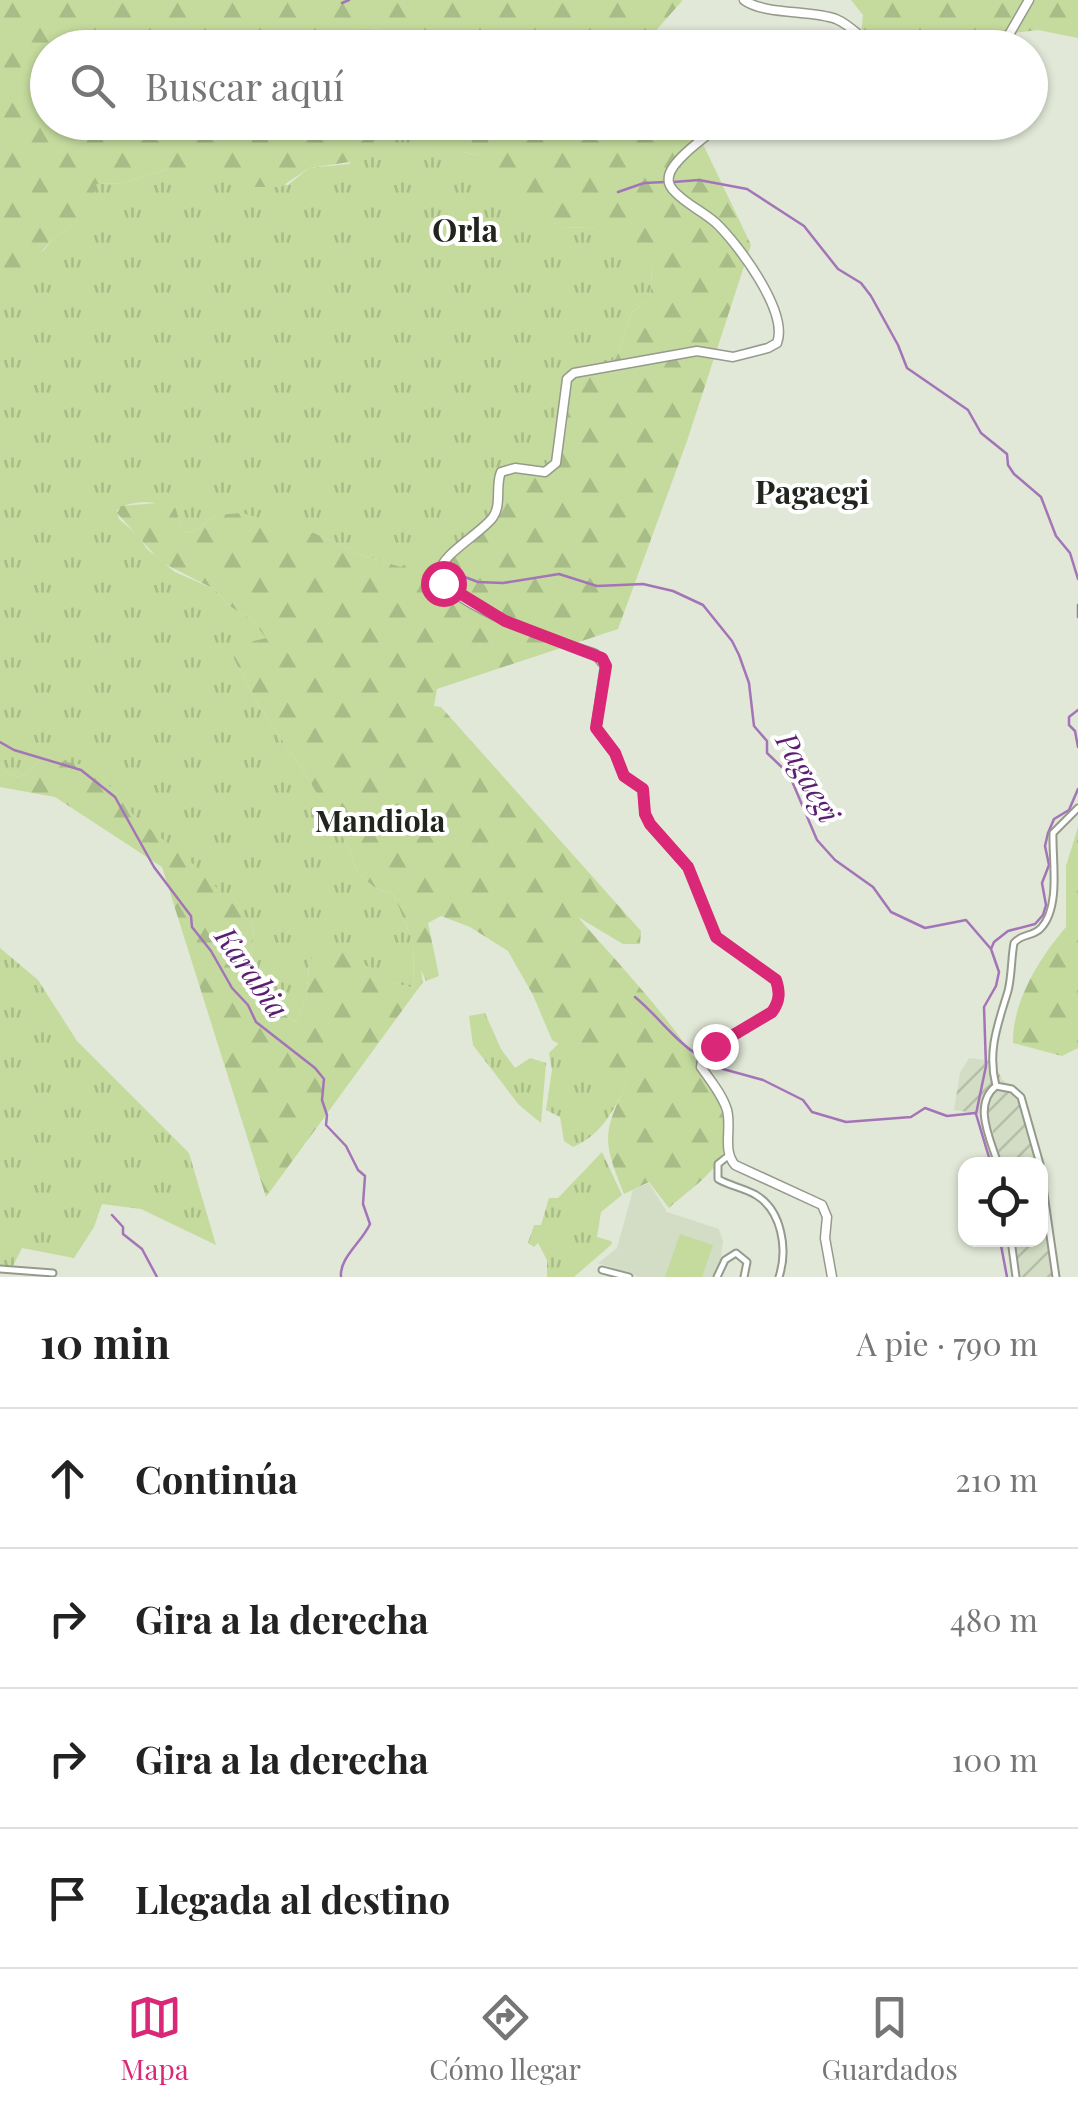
<!DOCTYPE html>
<html lang="es">
<meta charset="utf-8">
<style>
:root{--surface:#fff;--page:#f2f2f2;--text:#222;--muted:#767676;--line:#e0e0e0;--accent:#db2777}
body{margin:0;font-family:"Playfair Display",serif;background:var(--page);color:var(--text)}
.controls{position:absolute;right:30px;bottom:30px;display:grid;overflow:hidden;border-radius:20px;box-shadow:0 2px 8px #0004}
.controls button{width:90px;height:90px;display:grid;place-items:center;padding:0;border:0;border-bottom:2px solid var(--line);background:var(--surface);color:var(--text);font:50px sans-serif}
.stop{position:absolute;width:30px;height:30px;margin:-22px;border:8px solid #db2777;border-radius:50%;background:#fff}
.stop.end{background:#db2777;border-color:#fff;box-shadow:0 2px 10px #0008}
.list{margin:0;padding:0;list-style:none}
h2{display:flex;justify-content:space-between;align-items:center;height:130px;margin:0;padding:0 40px;font-size:42px}
h2 small{font-size:32px;font-weight:400;color:var(--muted)}
.list li{display:grid;grid-template-columns:65px 1fr auto;gap:30px;align-items:center;box-sizing:border-box;height:140px;padding:0 40px;border-top:2px solid var(--line)}
.list b{display:block;font-size:38px;white-space:nowrap}
.list em{font-size:32px;font-style:normal;color:var(--muted)}
.icon{flex:none;width:55px;height:55px;fill:none;stroke:currentColor;stroke-width:2;stroke-linecap:round;stroke-linejoin:round}
.map{position:relative;flex:none;width:1078px;height:1277px;overflow:hidden}
.search{position:absolute;background:var(--surface);box-shadow:0 2px 8px #0004;left:30px;right:30px;top:30px;height:110px;display:flex;align-items:center;gap:25px;box-sizing:border-box;padding:0 35px;border-radius:55px;color:var(--muted);font-size:38px}
.sheet{height:690px;background:var(--surface)}
nav{display:flex;justify-content:space-around;align-items:center;box-sizing:border-box;height:140px;border-top:2px solid var(--line);background:var(--surface);font-size:28px;color:var(--muted)}
nav a{display:grid;justify-items:center;gap:5px}
nav .on{color:var(--accent)}
.map>svg:first-child{display:block}
.built{fill:#d3ddc5}
.industrial{fill:url(#industrial-furrows)}
.grass{fill:url(#grass-tufts)}
.forest{fill:url(#forest-firs)}
.garden{fill:#c4db9d}
.lines{fill:none;stroke-linecap:round;stroke-linejoin:round}
.stream{stroke:#a474b8;stroke-width:2.5}
.street-casing{stroke:#959b8c;stroke-width:9}
.secondary-casing{stroke:#959b8c;stroke-width:11}
.street{stroke:#fff;stroke-width:5}
.secondary{stroke:#fff;stroke-width:8}
.route{stroke:#db2777;stroke-width:12}
.labels{text-anchor:middle;dominant-baseline:central;stroke-width:8;stroke-linejoin:round;paint-order:stroke}
.water-label{font-size:30px;font-style:italic;fill:#5c1e72;stroke:#fff}
.neighbourhood-label{font-size:30px;font-weight:bold;fill:#22241e;stroke:#fff}
.quarter-label{font-size:32px;font-weight:bold;fill:#22241e;stroke:#fff}
</style>
<div class="map">
<svg width="1078" height="1277" viewBox="0 0 1078 1277">
<defs>
<pattern id="industrial-furrows" width="10" height="10" patternUnits="userSpaceOnUse" patternTransform="scale(2.5)"><rect width="10" height="10" fill="#d3ddc5"/><path d="M-1 1l2-2M0 10L10 0M9 11l2-2" fill="none" stroke="#b5bea9"/></pattern>
<pattern id="grass-tufts" width="24" height="20" patternUnits="userSpaceOnUse" patternTransform="scale(2.5)"><rect width="24" height="20" fill="#c4db9d"/><path d="M3 7l-1-3M5 7V3M7 7l1-3M15 17l-1-3M17 17v-4M19 17l1-3" fill="none" stroke="#a8bc87"/></pattern>
<pattern id="forest-firs" width="22" height="20" patternUnits="userSpaceOnUse" patternTransform="scale(2.5)"><rect width="22" height="20" fill="#c4db9d"/><path d="M5 1l3.5 6h-7zM16 11l3.5 6h-7z" fill="#a8bc87"/></pattern>
</defs>
<rect width="100%" height="100%" fill="#e1e8d7"/>
<!-- built -->
<path class="built" d="M 649,1183 L 667,1212 L 719,1229 L 723,1241 L 720,1263 L 712,1277 L 638,1277 L 598,1263 L 617,1248 L 633,1190 Z"/>
<!-- industrial -->
<path class="industrial" d="M 969,1058 L 993,1061 L 1002,1079 L 1018,1096 L 1036,1164 L 1002,1164 L 988,1115 L 954,1110 L 960,1073 Z
M 1041,1182 L 1052,1277 L 1020,1277 L 1015,1240 L 1040,1240 Z"/>
<!-- grass -->
<path class="grass" d="M 356,27 L 381,29 L 383,41 L 389,47 L 410,47 L 341,47 L 340,36 L 344,30 Z
M 385,122 L 401,123 L 407,128 L 444,123 L 445,137 L 462,152 L 480,155 L 490,181 L 525,207 L 562,228 L 591,227 L 647,251 L 652,267 L 650,299 L 632,312 L 616,358 L 571,385 L 569,411 L 559,459 L 497,506 L 490,519 L 458,546 L 401,567 L 362,555 L 314,533 L 216,515 L 195,531 L 187,533 L 182,530 L 176,509 C 160,501 132,499 117,510 L 119,519 L 139,536 L 147,549 L 175,572 L 214,589 L 231,607 L 252,620 L 267,638 L 234,659 L 260,708 L 301,767 L 344,839 L 358,873 L 374,887 L 394,895 L 413,942 L 414,988 L 394,983 L 344,953 L 309,962 L 307,994 L 297,1022 C 274,1013 267,980 251,960 L 254,930 L 252,923 L 135,817 L 101,776 L 38,762 L 24,775 L 17,777 L 0,769 L 0,281 L 44,250 L 53,238 L 76,222 L 95,184 L 124,183 L 168,169 L 288,185 L 309,168 L 349,164 L 376,129 Z
M 0,948 L 38,980 L 77,1041 L 189,1153 L 216,1245 L 141,1209 L 102,1204 L 94,1227 L 74,1258 L 22,1248 L 13,1266 L 0,1265 Z
M 485,1013 L 501,1049 L 515,1068 L 530,1058 L 546,1063 L 541,1123 L 519,1105 L 473,1045 L 469,1016 Z
M 559,1043 L 626,1085 C 613,1112 601,1135 573,1147 L 564,1141 L 560,1117 L 546,1110 L 552,1070 L 549,1053 Z
M 602,1152 L 622,1195 L 601,1212 L 597,1237 L 611,1241 L 612,1244 L 574,1277 L 547,1277 L 547,1260 L 538,1243 L 534,1247 L 528,1243 L 534,1225 L 541,1225 L 549,1198 L 558,1198 Z"/>
<!-- forest -->
<path class="forest" d="M 0,0 L 682,0 L 682,1 L 652,35 L 657,47 L 389,47 L 383,41 L 381,29 C 367,28 349,24 340,36 L 341,47 L 48,48 L 48,122 L 385,123 L 376,129 L 373,146 L 363,160 L 309,168 L 281,187 L 257,187 L 168,169 L 124,183 L 96,184 L 97,189 L 76,222 L 53,238 L 37,257 L 0,281 Z
M 851,0 L 1078,0 L 1078,38 L 1038,30 L 1014,33 L 993,47 L 860,47 L 863,15 Z
M 444,123 L 693,123 L 751,245 L 687,441 L 618,629 L 437,689 L 434,706 L 441,707 L 641,931 L 640,944 L 623,944 L 578,917 C 617,964 738,1083 725,1146 C 719,1172 687,1191 669,1208 L 649,1182 L 624,1194 C 604,1143 601,1136 626,1085 L 552,1040 L 533,995 L 508,951 L 470,927 L 441,916 L 428,923 L 439,976 L 426,981 L 421,970 L 423,982 L 266,1197 L 162,867 L 55,797 L 0,787 L 0,769 L 17,777 L 24,775 L 38,762 L 49,759 L 85,765 L 101,776 L 135,817 L 191,862 L 252,923 L 254,930 L 251,960 C 266,979 275,1015 297,1022 L 307,994 L 309,962 L 314,955 L 344,952 L 394,983 L 414,988 L 413,942 L 394,895 L 374,887 L 358,873 L 344,839 L 301,767 L 260,708 L 234,659 L 234,650 L 239,645 L 266,638 L 252,620 L 231,607 L 214,589 L 161,562 L 117,513 L 121,506 L 169,502 L 176,509 L 182,530 L 187,533 L 195,531 L 216,515 L 242,513 L 314,533 L 362,555 L 401,567 L 429,548 L 458,546 L 490,519 L 511,470 L 527,465 L 547,470 L 559,459 L 573,376 L 609,364 L 616,358 L 632,312 L 650,299 L 652,267 L 647,252 L 591,227 L 562,228 L 525,208 L 490,181 L 479,167 L 480,155 L 462,152 L 449,144 Z
M 1078,827 L 1078,1048 L 1062,1056 L 1013,1043 C 1012,1002 1040,957 1066,927 L 1066,866 Z"/>
<!-- garden -->
<path class="garden" d="M 680,1234 L 713,1245 L 702,1277 L 665,1277 Z"/>
<g class="lines">
<!-- stream -->
<path class="stream" d="M 342,3 L 349,0
M 673,182 L 699,180 L 747,189 L 804,226 L 838,269 L 861,283 L 871,296 L 898,345 L 907,368 L 968,410 L 981,433 L 1007,454 L 1008,465 L 1014,474 L 1041,497 L 1056,536 L 1070,553 L 1078,579
M 618,192 L 644,183 L 665,182
M 457,574 L 478,582 L 503,583 L 559,574 L 597,586 L 643,584 L 673,591 L 703,605 L 732,641 L 739,655 L 749,683 L 754,726 L 767,741 L 767,753 L 789,774 L 817,840 L 835,860 L 873,887 L 891,912 L 925,928 L 966,920 L 991,949
M 1078,605 L 1078,617
M 1078,710 L 1069,717 L 1069,725 L 1075,731 L 1078,747
M 0,742 L 14,750 L 81,770 L 115,797 L 154,867 L 191,916 L 192,927 L 211,951 L 232,988 L 248,1005 L 256,1022 L 315,1068 L 324,1079 L 322,1100 L 327,1115 L 326,1125 L 346,1146 L 358,1170 L 365,1176 L 363,1204 L 370,1224 C 362,1242 339,1258 341,1277
M 635,997 C 658,1016 674,1040 699,1056
M 706,1060 L 723,1069 L 763,1080 L 803,1100 L 812,1112 L 846,1122 L 911,1117 L 925,1108 L 947,1116 L 975,1113
M 991,1164 L 976,1114 L 986,1066 L 984,1007 L 996,986 L 999,972 L 991,949 L 994,942 L 1008,931 L 1035,924 L 1043,915 L 1046,905 L 1042,883 L 1049,865 L 1045,846 L 1048,833 L 1054,819 L 1069,810 L 1078,789
M 112,1215 L 123,1227 L 123,1234 L 142,1249 L 157,1277
M 1000,1240 L 1007,1277"/>
<!-- street casing -->
<g class="street-casing">
<path id="street" d="M 996,1086 C 987,1051 998,1024 1008,991 C 1012,975 1011,959 1014,943 C 1022,933 1033,937 1041,928 C 1061,907 1052,859 1053,833 L 1078,808
M 728,1156 L 718,1164 L 718,1179 C 730,1186 744,1188 756,1195 C 782,1211 788,1249 779,1277
M 998,1164 C 991,1140 972,1105 996,1086 L 1012,1089 L 1021,1097 L 1040,1164
M 1040,1166 L 1056,1277
M 1011,1240 L 1016,1277
M 0,1269 L 53,1273
M 602,1270 L 629,1277
M 717,1277 L 725,1260 L 736,1253 L 747,1262 L 744,1277"/>
</g>
<!-- secondary casing -->
<g class="secondary-casing">
<path id="secondary" d="M 744,0 C 764,15 811,10 836,19 C 851,25 862,39 874,48
M 995,48 L 1010,33 L 1029,0
M 724,122 C 711,133 672,159 669,176 C 668,182 669,185 673,190 C 685,204 703,211 716,223 C 738,244 789,312 777,343 L 768,348 L 733,357 L 697,351 L 574,373 L 567,379 L 566,387 L 556,463 L 545,472 L 515,468 L 501,472 C 495,486 502,504 493,517 C 483,532 440,555 440,572 C 439,603 569,645 595,654 L 605,666 L 596,728 L 615,753 L 624,776 L 643,789 L 645,814 L 650,825 L 688,867 L 717,937 L 776,980 C 780,992 780,1001 772,1012 L 703,1053 L 701,1067 C 710,1080 722,1094 727,1110 C 732,1129 722,1150 735,1165 L 822,1205 L 827,1217 L 825,1238 L 832,1277"/>
</g>
<!-- street -->
<use href="#street" class="street"/>
<!-- secondary -->
<use href="#secondary" class="secondary"/>
</g>
<g class="lines">
<!-- route -->
<path class="route" d="M 443,583 L 505,621 L 602,658 L 606,666 L 596,728 L 615,753 L 624,776 L 643,789 L 645,814 L 650,824 L 688,867 L 716,937 L 776,980 C 780,992 780,1001 772,1012 L 715,1046"/>
</g>
<g class="labels">
<!-- water labels -->
<g class="water-label">
<text transform="translate(809 777) rotate(61)">Pagaegi</text>
<text transform="translate(253 972) rotate(55)">Karabia</text>
</g>
<!-- neighbourhood labels -->
<g class="neighbourhood-label">
<text x="380" y="820">Mandiola</text>
</g>
<!-- quarter labels -->
<g class="quarter-label">
<text x="465" y="228">Orla</text>
<text x="812" y="490">Pagaegi</text>
</g>
</g>
</svg>
<div class="controls">
<button><svg class="icon" aria-label="locate" viewBox="0 0 24 24"><circle cx="12" cy="12" r="6"/><path d="M12 2v4M12 18v4M2 12h4M18 12h4"/></svg></button>
</div>
<div class="stop" style="left:443px;top:583px"></div>
<div class="stop end" style="left:715px;top:1046px"></div>
<div class="search"><svg class="icon" aria-label="search" viewBox="0 0 24 24"><circle cx="10" cy="10" r="6"/><path d="M15 15l6 6"/></svg>Buscar aquí</div>
</div>
<section class="sheet">
<h2>10 min<small>A pie · 790 m</small></h2>
<ul class="list">
<li><svg class="icon" aria-label="ahead" viewBox="0 0 24 24"><path d="M12 20V5M6 11l6-6 6 6"/></svg><div><b>Continúa</b></div><em>210 m</em></li>
<li><svg class="icon" aria-label="right" viewBox="0 0 24 24"><path d="M7 20v-9h11M14 6l5 5-5 5"/></svg><div><b>Gira a la derecha</b></div><em>480 m</em></li>
<li><svg class="icon" aria-label="right" viewBox="0 0 24 24"><path d="M7 20v-9h11M14 6l5 5-5 5"/></svg><div><b>Gira a la derecha</b></div><em>100 m</em></li>
<li><svg class="icon" aria-label="arrive" viewBox="0 0 24 24"><path d="M6 21V4h12l-3 4 3 4H6"/></svg><div><b>Llegada al destino</b></div></li>
</ul>
</section>
<nav>
<a class="on"><svg class="icon" aria-label="map" viewBox="0 0 24 24"><path d="M3 6l6-2 6 2 6-2v14l-6 2-6-2-6 2zM9 4v14M15 6v14"/></svg>Mapa</a>
<a><svg class="icon" aria-label="directions" viewBox="0 0 24 24"><path d="M12 3l9 9-9 9-9-9zM9 14v-3h6M13 9l2 2-2 2"/></svg>Cómo llegar</a>
<a><svg class="icon" aria-label="saved" viewBox="0 0 24 24"><path d="M7 4h10v16l-5-4-5 4z"/></svg>Guardados</a>
</nav>
